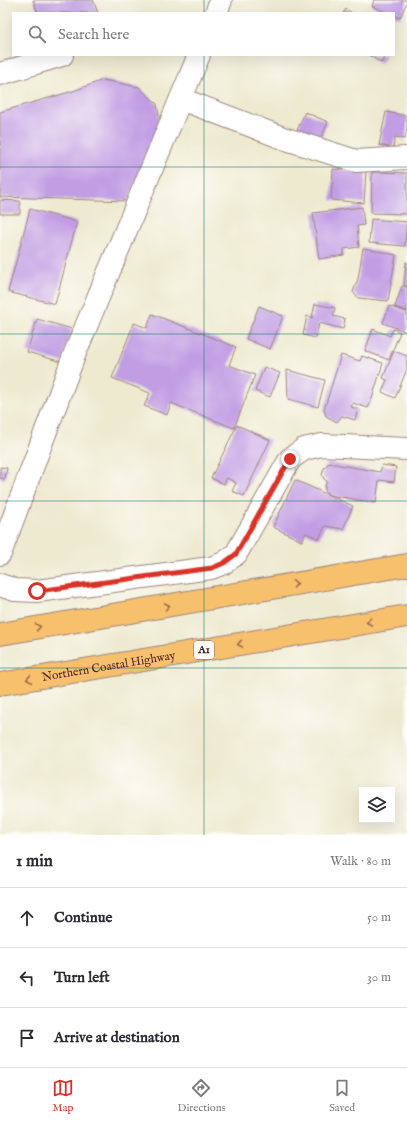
<!DOCTYPE html>
<meta charset="utf-8">
<style>
:root{--surface:#fff;--page:#f7f7f7;--text:#2b2b33;--muted:#7c7c81;--line:#e1e1e2;--accent:#d93025}
body{margin:0;font-family:"IM FELL English",serif;background:var(--page);color:var(--text)}
.controls{position:absolute;right:12px;bottom:12px;display:grid;overflow:hidden;border-radius:0px;box-shadow:0 4px 16px #0002}
.controls button{width:36px;height:36px;display:grid;place-items:center;padding:0;border:0;border-bottom:1px solid var(--line);background:var(--surface);color:var(--text);font:20px sans-serif}
.stop{position:absolute;width:12px;height:12px;margin:-9px;border:3px solid #d93025;border-radius:50%;background:#fff}
.stop.end{background:#d93025;border-color:#fff;box-shadow:0 1px 4px #0008}
.list{margin:0;padding:0;list-style:none}
h2{display:flex;justify-content:space-between;align-items:center;height:52px;margin:0;padding:0 16px;font-size:17px}
h2 small{font-size:13px;font-weight:400;color:var(--muted)}
.list li{display:grid;grid-template-columns:26px 1fr auto;gap:12px;align-items:center;box-sizing:border-box;height:60px;padding:0 16px;border-top:1px solid var(--line)}
.list b{display:block;font-size:15px;white-space:nowrap}
.list em{font-size:13px;font-style:normal;color:var(--muted)}
.icon{flex:none;width:22px;height:22px;fill:none;stroke:currentColor;stroke-width:2;stroke-linecap:round;stroke-linejoin:round}
.map{position:relative;flex:none;width:407px;height:835px;overflow:hidden}
.search{position:absolute;background:var(--surface);box-shadow:0 4px 16px #0002;left:12px;right:12px;top:12px;height:44px;display:flex;align-items:center;gap:10px;box-sizing:border-box;padding:0 14px;border-radius:0px;color:var(--muted);font-size:15px}
.sheet{height:232px;background:var(--surface)}
nav{display:flex;justify-content:space-around;align-items:center;box-sizing:border-box;height:56px;border-top:1px solid var(--line);background:var(--surface);font-size:11px;color:var(--muted)}
nav a{display:grid;justify-items:center;gap:2px}
nav .on{color:var(--accent)}
.map>svg:first-child{display:block}
.building{fill:#c19de4}
.lines{fill:none;stroke-linecap:round;stroke-linejoin:round}
.minor-casing{stroke:#9c847e;stroke-width:24}
.highway-casing{stroke:#9c847e;stroke-width:24}
.minor{stroke:#fff;stroke-width:22}
.highway{stroke:#f7c06c;stroke-width:22}
.oneway{stroke:#986748}
.route{stroke:#d93025;stroke-width:5}
.grid{fill:none;stroke:#0f766e;stroke-width:1;stroke-opacity:0.55}
.labels{text-anchor:middle;dominant-baseline:central;stroke-width:4;stroke-linejoin:round;paint-order:stroke}
.shield{fill:#fdfcf7;stroke:#806168;stroke-width:1}
.shield-label{font-size:11px;font-weight:bold;fill:#4a1f2b}
.street-label{font-size:12px;fill:#4a1f2b;stroke:#fdfcf7}
</style>
<div class="map">
<svg width="407" height="835" viewBox="0 0 407 835">
<rect width="100%" height="100%" fill="#fdfcf7"/>
<filter id="ink" filterUnits="userSpaceOnUse"><feTurbulence type="fractalNoise" baseFrequency=".025" numOctaves="2"/><feDisplacementMap in="SourceGraphic" scale="8" xChannelSelector="R" yChannelSelector="G"/><feConvolveMatrix kernelMatrix="1 2 1 2 8 2 1 2 1" color-interpolation-filters="sRGB"/></filter>
<filter id="wash" filterUnits="userSpaceOnUse"><feTurbulence type="fractalNoise" baseFrequency=".012" numOctaves="4" result="noise"/><feDisplacementMap in="SourceGraphic" scale="16" xChannelSelector="R" yChannelSelector="G"/><feGaussianBlur stdDeviation="0.9" result="paint"/><feColorMatrix in="noise" values="0 0 0 0 0 0 0 0 0 0 0 0 0 0 0 0 0 1.4 0 .05"/><feComposite in="paint" operator="in"/></filter>
<g filter="url(#wash)">
<rect width="100%" height="100%" fill="#eeead0"/>
<g id="blocks">
<!-- building -->
<path class="building" d="M 33,0 L 93,0 L 98,13 L 38,13 Z
M 374,0 L 407,0 L 407,2 L 400,18 L 394,16 L 394,13 L 388,13 L 372,6 Z
M 346,9 L 352,13 L 343,13 Z
M 369,55 L 386,55 L 381,63 Z
M 103,80 L 139,87 L 157,104 L 160,122 L 128,201 L 0,197 L 0,112 L 73,91 Z
M 305,112 L 328,122 L 318,145 L 295,135 Z
M 386,112 L 407,116 L 407,129 L 405,139 L 395,137 L 393,148 L 379,145 Z
M 333,169 L 366,171 L 364,203 L 331,200 Z
M 372,172 L 407,173 L 407,214 L 371,213 Z
M 0,200 L 20,201 L 20,214 L 0,214 Z
M 362,207 L 364,225 L 357,226 L 359,247 L 344,249 L 344,255 L 319,259 L 313,213 Z
M 30,209 L 77,222 L 55,304 L 8,292 Z
M 371,219 L 407,222 L 405,246 L 369,243 Z
M 363,248 L 396,255 L 388,301 L 358,298 L 353,292 L 358,279 Z
M 406,262 L 407,262 L 407,286 L 404,285 Z
M 402,286 L 407,287 L 407,311 L 395,307 Z
M 315,304 L 335,308 L 333,316 L 345,319 L 343,329 L 319,323 L 316,338 L 303,335 L 307,316 L 312,318 Z
M 259,306 L 283,316 L 270,349 L 246,339 Z
M 389,306 L 407,312 L 407,332 L 383,323 Z
M 152,314 L 236,347 L 229,365 L 255,375 L 234,428 L 171,403 L 167,415 L 144,406 L 150,393 L 112,378 L 134,323 L 147,328 Z
M 37,319 L 72,329 L 62,362 L 27,352 Z
M 373,329 L 390,336 L 393,329 L 400,332 L 389,360 L 365,351 Z
M 394,351 L 407,356 L 407,369 L 395,398 L 382,392 L 387,380 L 383,378 Z
M 341,355 L 360,361 L 362,356 L 383,363 L 371,402 L 368,408 L 353,403 L 351,407 L 358,409 L 355,420 L 342,416 L 337,422 L 326,416 L 324,410 Z
M 264,367 L 280,373 L 270,397 L 255,391 Z
M 287,370 L 325,380 L 318,407 L 288,399 Z
M 237,425 L 270,440 L 244,496 L 232,491 L 236,483 L 227,478 L 224,484 L 211,478 Z
M 329,463 L 380,472 L 382,465 L 396,467 L 394,482 L 379,480 L 376,503 L 329,495 L 325,490 L 325,486 L 327,481 L 324,479 L 322,475 L 324,468 Z
M 0,467 L 7,468 L 5,479 L 0,478 Z
M 295,480 L 353,506 L 343,529 L 325,526 L 319,539 L 306,533 L 302,541 L 273,527 Z"/>
</g>
</g>
<g filter="url(#ink)">
<use href="#blocks" fill-opacity="0" stroke="#9c847e" stroke-width="1"/>
<g class="lines">
<!-- minor casing -->
<g class="minor-casing">
<path id="minor" d="M 216,13 L 221,0
M 0,74 L 62,55
M 181,99 L 283,138 L 356,161 L 407,158
M 0,554 L 75,353 L 199,55
M 0,585 L 15,590 L 37,591 L 211,568 L 224,563 L 236,554 L 290,459 L 304,449 L 322,445 L 407,449"/>
</g>
<!-- highway casing -->
<g class="highway-casing">
<g id="highway">
<path d="M 0,634 L 407,565"/>
<path id="s1" d="M 0,684 L 407,616"/>
</g>
</g>
<!-- minor -->
<use href="#minor" class="minor"/>
<!-- highway -->
<use href="#highway" class="highway"/>
</g>
<!-- one-way arrows -->
<defs><path id="oneway-chevron" d="M-2-3.5L2.5 0L-2 3.5" fill="none" stroke-width="1.6" stroke-linecap="round" stroke-linejoin="round"/></defs>
<g class="oneway">
<use href="#oneway-chevron" transform="translate(295 584) rotate(-10)"/>
<use href="#oneway-chevron" transform="translate(167 606) rotate(-10)"/>
<use href="#oneway-chevron" transform="translate(369 622) rotate(170)"/>
<use href="#oneway-chevron" transform="translate(38 627) rotate(-10)"/>
<use href="#oneway-chevron" transform="translate(240 644) rotate(170)"/>
<use href="#oneway-chevron" transform="translate(29 679) rotate(170)"/>
</g>
</g>
<g class="lines" filter="url(#ink)">
<!-- route -->
<path class="route" d="M 37,591 L 212,568 L 224,563 L 236,554 L 290,459"/>
</g>
<!-- grid -->
<path class="grid" d="M 204,0 L 204,13M 204,55 L 204,835M 0,167 L 407,167M 0,334 L 407,334M 0,501 L 407,501M 0,668 L 407,668"/>
<g class="labels">
<!-- shield labels -->
<rect class="shield" x="194" y="641" width="20" height="18" rx="3"/>
<g class="shield-label">
<text x="204" y="650">A1</text>
</g>
<!-- street labels -->
<g class="street-label">
<text stroke="none"><textPath href="#s1" startOffset="110">Northern Coastal Highway</textPath></text>
</g>
</g>
</svg>
<div class="controls">
<button><svg class="icon" aria-label="layers" viewBox="0 0 24 24"><path d="M12 4l9 5-9 5-9-5zM3 14l9 5 9-5"/></svg></button>
</div>
<div class="stop" style="left:37px;top:591px"></div>
<div class="stop end" style="left:290px;top:459px"></div>
<div class="search"><svg class="icon" aria-label="search" viewBox="0 0 24 24"><circle cx="10" cy="10" r="6"/><path d="M15 15l6 6"/></svg>Search here</div>
</div>
<section class="sheet">
<h2>1 min<small>Walk · 80 m</small></h2>
<ul class="list">
<li><svg class="icon" aria-label="ahead" viewBox="0 0 24 24"><path d="M12 20V5M6 11l6-6 6 6"/></svg><div><b>Continue</b></div><em>50 m</em></li>
<li><svg class="icon" aria-label="left" viewBox="0 0 24 24"><path d="M17 20v-9H6M10 6l-5 5 5 5"/></svg><div><b>Turn left</b></div><em>30 m</em></li>
<li><svg class="icon" aria-label="arrive" viewBox="0 0 24 24"><path d="M6 21V4h12l-3 4 3 4H6"/></svg><div><b>Arrive at destination</b></div></li>
</ul>
</section>
<nav>
<a class="on"><svg class="icon" aria-label="map" viewBox="0 0 24 24"><path d="M3 6l6-2 6 2 6-2v14l-6 2-6-2-6 2zM9 4v14M15 6v14"/></svg>Map</a>
<a><svg class="icon" aria-label="directions" viewBox="0 0 24 24"><path d="M12 3l9 9-9 9-9-9zM9 14v-3h6M13 9l2 2-2 2"/></svg>Directions</a>
<a><svg class="icon" aria-label="saved" viewBox="0 0 24 24"><path d="M7 4h10v16l-5-4-5 4z"/></svg>Saved</a>
</nav>
